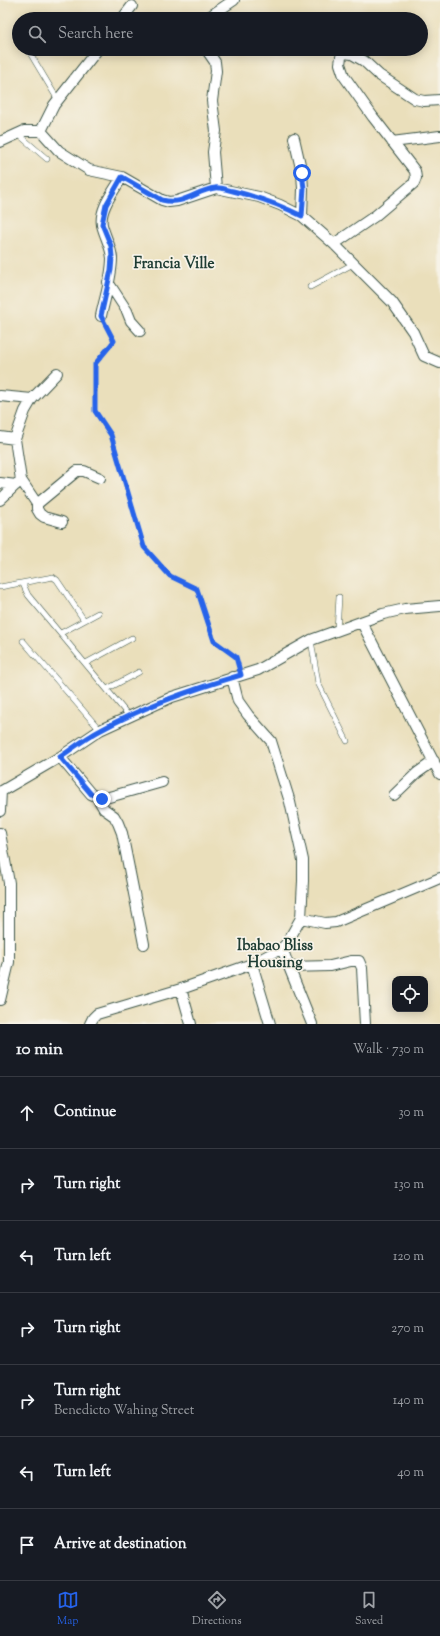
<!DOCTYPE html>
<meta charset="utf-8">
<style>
:root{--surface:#171b24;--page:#20242c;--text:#f1f3f6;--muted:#9ea1a6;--line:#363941;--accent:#2563eb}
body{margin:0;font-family:"Sorts Mill Goudy",serif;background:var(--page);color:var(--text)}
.controls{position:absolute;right:12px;bottom:12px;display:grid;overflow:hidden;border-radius:8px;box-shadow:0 2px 10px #0003}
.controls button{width:36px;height:36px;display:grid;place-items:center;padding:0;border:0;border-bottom:1px solid var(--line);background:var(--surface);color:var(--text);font:20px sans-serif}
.stop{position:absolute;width:12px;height:12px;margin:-9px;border:3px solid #2563eb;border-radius:50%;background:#fff}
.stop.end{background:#2563eb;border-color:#fff;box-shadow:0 1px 4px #0008}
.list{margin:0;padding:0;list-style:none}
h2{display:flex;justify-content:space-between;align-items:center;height:52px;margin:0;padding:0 16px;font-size:17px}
h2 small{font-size:13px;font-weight:400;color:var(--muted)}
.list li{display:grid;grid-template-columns:26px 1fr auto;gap:12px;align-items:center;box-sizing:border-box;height:72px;padding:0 16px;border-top:1px solid var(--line)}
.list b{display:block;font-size:15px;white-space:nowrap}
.list p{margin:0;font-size:13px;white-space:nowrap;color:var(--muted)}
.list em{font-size:13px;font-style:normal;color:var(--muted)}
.icon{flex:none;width:22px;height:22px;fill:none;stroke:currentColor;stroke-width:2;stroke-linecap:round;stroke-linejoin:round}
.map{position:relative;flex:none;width:440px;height:1024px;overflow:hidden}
.search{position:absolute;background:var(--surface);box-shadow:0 2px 10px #0003;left:12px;right:12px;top:12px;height:44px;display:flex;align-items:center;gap:10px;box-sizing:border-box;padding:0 14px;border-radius:22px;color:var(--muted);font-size:15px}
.sheet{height:556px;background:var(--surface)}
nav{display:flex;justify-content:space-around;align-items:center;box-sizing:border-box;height:56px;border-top:1px solid var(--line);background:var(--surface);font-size:11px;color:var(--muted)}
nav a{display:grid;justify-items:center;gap:2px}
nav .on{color:var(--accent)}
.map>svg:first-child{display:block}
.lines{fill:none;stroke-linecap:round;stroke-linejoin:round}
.service-casing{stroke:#3d5548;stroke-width:6}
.minor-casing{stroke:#3d5548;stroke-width:12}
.path{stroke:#3d5548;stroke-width:1.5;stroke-dasharray:3 3;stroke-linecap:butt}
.service{stroke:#fff;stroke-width:5}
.minor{stroke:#fff;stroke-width:10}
.route{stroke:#2563eb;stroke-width:5}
.labels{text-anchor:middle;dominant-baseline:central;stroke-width:3.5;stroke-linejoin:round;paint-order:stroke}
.neighbourhood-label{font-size:15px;font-weight:bold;fill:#1f3d34;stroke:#f7f3e8}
</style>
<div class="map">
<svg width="440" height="1024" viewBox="0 0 440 1024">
<rect width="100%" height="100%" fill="#f7f3e8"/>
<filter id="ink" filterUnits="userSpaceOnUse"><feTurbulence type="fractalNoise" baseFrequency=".025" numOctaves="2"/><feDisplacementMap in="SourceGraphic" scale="8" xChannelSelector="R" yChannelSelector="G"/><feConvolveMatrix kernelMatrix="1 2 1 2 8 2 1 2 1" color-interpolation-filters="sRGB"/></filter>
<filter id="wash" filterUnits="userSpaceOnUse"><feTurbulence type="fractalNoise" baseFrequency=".012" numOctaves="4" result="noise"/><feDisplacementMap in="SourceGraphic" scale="16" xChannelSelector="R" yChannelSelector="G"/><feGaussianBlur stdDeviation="0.9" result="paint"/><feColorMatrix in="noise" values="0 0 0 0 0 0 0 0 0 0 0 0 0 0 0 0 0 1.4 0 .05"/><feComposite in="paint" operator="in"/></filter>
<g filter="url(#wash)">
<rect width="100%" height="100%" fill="#eadfbb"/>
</g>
<g filter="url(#ink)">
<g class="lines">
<!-- service casing -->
<g class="service-casing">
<path id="service" d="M 30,53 L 58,100
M 18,134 L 47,159
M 310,287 L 353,264
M 23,584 L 28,595 L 129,716
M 0,587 L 53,577 L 57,580 L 84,620
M 337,630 L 339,597
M 61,633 L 98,613
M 311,640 L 318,683 L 347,741
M 23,641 L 100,730
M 86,663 L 132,638
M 107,689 L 139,672"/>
</g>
<!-- minor casing -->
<g class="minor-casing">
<path id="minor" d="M 122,19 L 132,6
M 206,19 L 234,0
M 206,49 L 215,62 L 216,71 L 212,101 L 216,131 L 213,152 L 216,188
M 41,131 L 54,105 L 98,49
M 294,138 L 302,173 L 303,189 L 302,216
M 0,142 L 24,131 L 41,131 L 59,151 L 89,170 L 122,177 L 162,200 L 169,202 L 177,201 L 216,188 L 259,197 L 280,205 L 302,216 L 334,244 L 392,302 L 413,332 L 424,356 L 440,363
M 392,142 L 440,136
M 334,244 L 375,216 L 414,183 L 416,178 L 415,171 L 373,117 L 344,76 L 340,64 L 341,57 L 344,53 L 352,54 L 364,61 L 379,75 L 415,99 L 424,101 L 440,100
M 108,282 L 127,311 L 131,321 L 140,331
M 101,316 C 105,297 112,277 112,258 C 111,246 105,237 102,225 C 99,209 114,191 122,177
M 0,396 L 32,399
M 0,437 L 15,439 L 25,411 L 32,399 L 57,373
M 15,439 L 21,480 L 37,504 L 37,509 L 40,514 L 44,517 L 62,522
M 0,483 L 16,485
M 0,500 L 21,480
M 37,504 L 77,471 L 84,471 L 100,478
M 362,623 L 440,774
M 60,757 L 91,794 L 102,799 L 162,782
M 0,792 L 60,757 L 100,730 L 172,697 L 258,670 L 311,640 L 383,614 L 405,609 L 440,606
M 394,795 L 417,773 L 434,761
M 97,797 L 104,809 L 114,816 L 118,823 L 122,833 L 144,944
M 0,811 L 1,791
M 0,833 L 9,883 L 9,962 L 0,1000
M 301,918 L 325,923 L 336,922 L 440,878
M 282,948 L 289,967
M 252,964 L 270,1024
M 181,989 L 191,1024
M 90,1024 L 93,1018 L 97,1014 L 181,989 L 252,964 L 282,948 L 287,943 L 301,918 L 303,881 L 303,860 L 290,802 L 271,741 L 248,715 L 238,701 L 232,677
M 312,1024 L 289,967 L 330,966 L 351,961 L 359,961 L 362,968 L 365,1024"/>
</g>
<!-- path -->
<path class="path" d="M 106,325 L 113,341 L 95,364 L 95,411 L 111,435 L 144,547 L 170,576 L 197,589 L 214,641 L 236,657 L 238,665"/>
<!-- service -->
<use href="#service" class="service"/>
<!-- minor -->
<use href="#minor" class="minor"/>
</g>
</g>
<g class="lines" filter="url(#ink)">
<!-- route -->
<path class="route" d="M 102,799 L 91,794 L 60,757 C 73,748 87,737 101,730 C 144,706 193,689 241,675 L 236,657 L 214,641 L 197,589 L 170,576 L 144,547 L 111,435 L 95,411 L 95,364 L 114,341 L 101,316 L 111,270 L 112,257 L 111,246 L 102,224 L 106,205 L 122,177 L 162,200 C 185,206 196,190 215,188 C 220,187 228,190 233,191 C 258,197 280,205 302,216 L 304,188 L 302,173"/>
</g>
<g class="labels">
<!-- neighbourhood labels -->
<g class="neighbourhood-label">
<text x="174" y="264">Francia Ville</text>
<text x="275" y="946">Ibabao Bliss<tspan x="275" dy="17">Housing</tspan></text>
</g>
</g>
</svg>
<div class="controls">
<button><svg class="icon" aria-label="locate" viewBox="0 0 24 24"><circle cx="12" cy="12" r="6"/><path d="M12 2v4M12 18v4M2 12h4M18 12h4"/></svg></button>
</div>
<div class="stop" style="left:302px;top:173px"></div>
<div class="stop end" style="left:102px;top:799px"></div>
<div class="search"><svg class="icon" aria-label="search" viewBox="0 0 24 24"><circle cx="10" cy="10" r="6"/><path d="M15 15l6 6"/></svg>Search here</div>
</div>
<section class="sheet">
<h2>10 min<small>Walk · 730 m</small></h2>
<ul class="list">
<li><svg class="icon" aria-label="ahead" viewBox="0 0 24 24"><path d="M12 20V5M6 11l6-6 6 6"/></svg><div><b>Continue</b></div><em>30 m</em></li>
<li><svg class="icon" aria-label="right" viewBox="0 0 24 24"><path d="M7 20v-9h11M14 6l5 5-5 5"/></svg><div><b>Turn right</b></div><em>130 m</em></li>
<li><svg class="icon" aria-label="left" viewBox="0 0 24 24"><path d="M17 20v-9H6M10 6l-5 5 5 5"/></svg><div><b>Turn left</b></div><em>120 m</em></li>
<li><svg class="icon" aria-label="right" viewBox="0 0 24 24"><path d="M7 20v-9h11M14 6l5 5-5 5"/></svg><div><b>Turn right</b></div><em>270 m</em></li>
<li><svg class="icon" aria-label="right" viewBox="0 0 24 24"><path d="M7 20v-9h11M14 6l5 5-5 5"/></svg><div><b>Turn right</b><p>Benedicto Wahing Street</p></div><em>140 m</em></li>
<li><svg class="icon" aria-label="left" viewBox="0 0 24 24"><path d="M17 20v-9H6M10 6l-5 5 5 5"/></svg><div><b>Turn left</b></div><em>40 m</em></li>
<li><svg class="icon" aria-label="arrive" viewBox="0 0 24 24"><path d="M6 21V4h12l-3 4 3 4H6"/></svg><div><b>Arrive at destination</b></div></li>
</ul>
</section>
<nav>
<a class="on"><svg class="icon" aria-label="map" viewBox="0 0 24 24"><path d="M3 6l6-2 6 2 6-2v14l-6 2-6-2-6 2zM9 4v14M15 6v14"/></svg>Map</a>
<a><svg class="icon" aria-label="directions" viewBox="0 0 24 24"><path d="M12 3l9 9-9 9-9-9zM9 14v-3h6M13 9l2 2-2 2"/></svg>Directions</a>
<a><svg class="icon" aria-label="saved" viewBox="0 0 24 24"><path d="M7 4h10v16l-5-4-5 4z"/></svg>Saved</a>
</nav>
